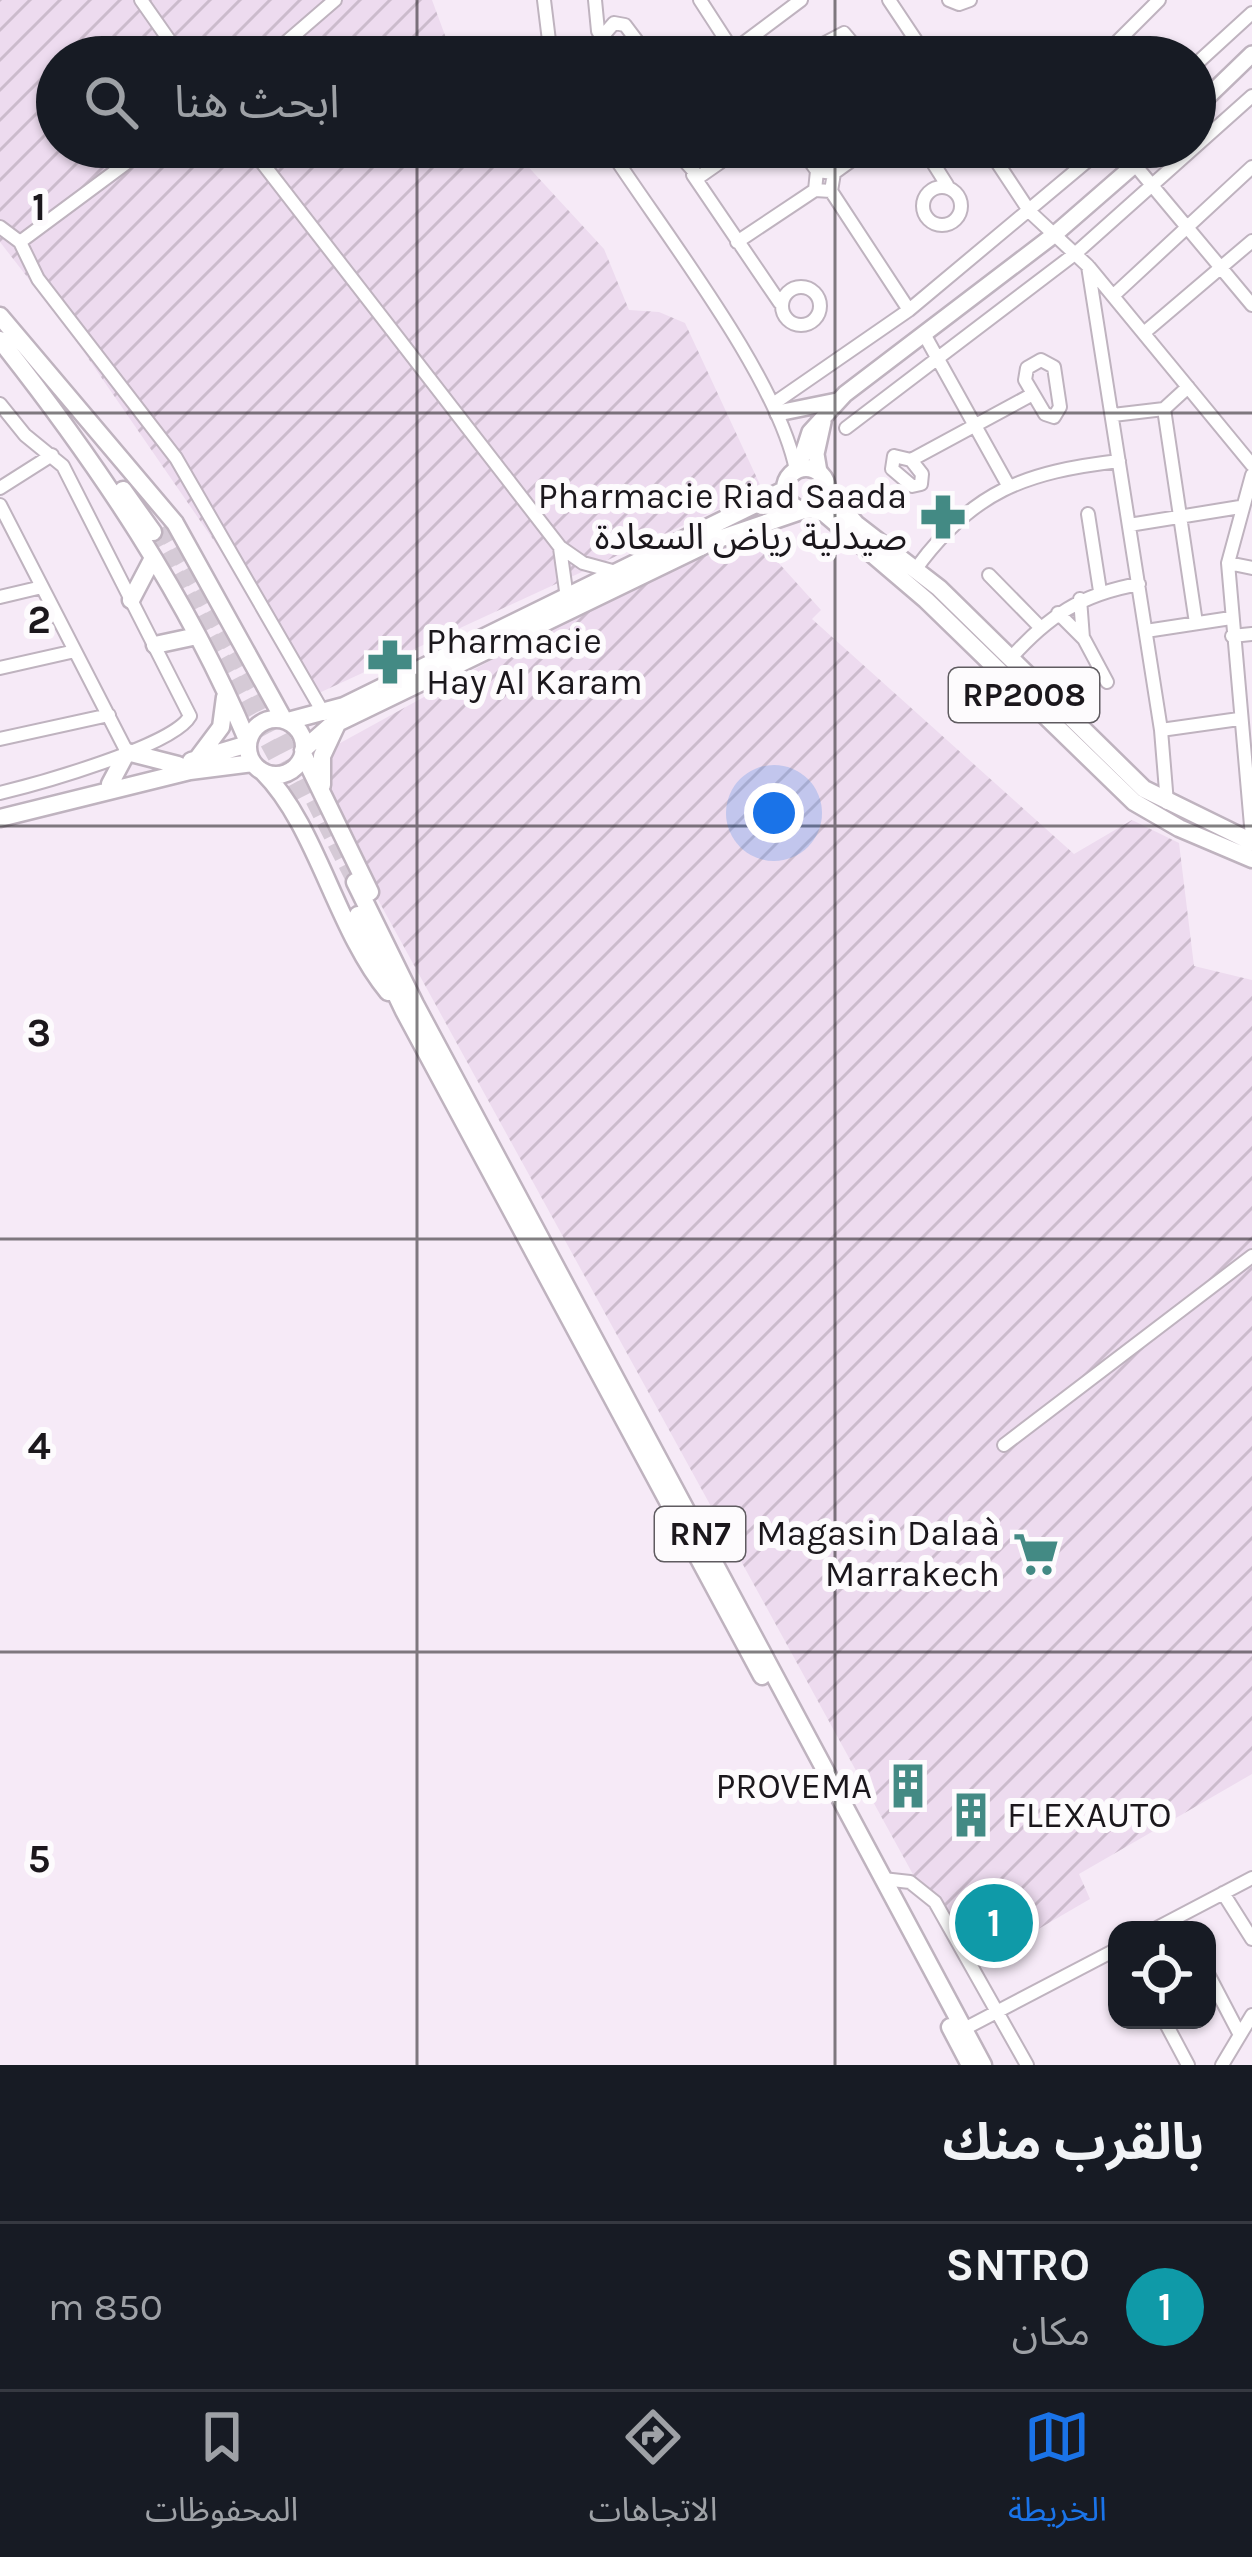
<!DOCTYPE html>
<html lang="ar">
<meta charset="utf-8">
<style>
:root{--surface:#171b24;--page:#242831;--text:#f1f3f6;--muted:#9ea1a6;--line:#363941;--accent:#1a73e8}
body{margin:0;font-family:Karla,"Noto Sans Arabic",sans-serif;background:var(--page);color:var(--text);direction:rtl}
.controls{position:absolute;right:36px;bottom:36px;display:grid;overflow:hidden;border-radius:24px;box-shadow:0 3px 9px #0004}
.controls button{width:108px;height:108px;display:grid;place-items:center;padding:0;border:0;border-bottom:3px solid var(--line);background:var(--surface);color:var(--text);font:60px sans-serif}
.you{position:absolute;left:774px;top:813px;width:42px;height:42px;margin:-30px;border:9px solid #fff;border-radius:50%;background:#1a73e8;box-shadow:0 0 0 18px #1a73e833}
.badge{display:grid;place-items:center;width:78px;height:78px;border-radius:50%;background:var(--accent);color:#fff;font-size:39px;font-weight:700}
.pin{position:absolute;translate:-50% -50%;border:6px solid #fff;box-shadow:0 3px 12px #0006}
.list{margin:0;padding:0;list-style:none}
h2{display:flex;justify-content:space-between;align-items:center;height:156px;margin:0;padding:0 48px;font-size:51px}
h2 small{font-size:39px;font-weight:400;color:var(--muted)}
.list li{display:grid;grid-template-columns:78px 1fr auto;gap:36px;align-items:center;box-sizing:border-box;height:168px;padding:0 48px;border-top:3px solid var(--line)}
.list b{display:block;font-size:45px;white-space:nowrap}
.list p{margin:0;font-size:39px;white-space:nowrap;color:var(--muted)}
.list em{font-size:39px;font-style:normal;color:var(--muted)}
.icon{flex:none;width:66px;height:66px;fill:none;stroke:currentColor;stroke-width:2;stroke-linecap:round;stroke-linejoin:round}
.map{position:relative;flex:none;width:1252px;height:2065px;overflow:hidden;direction:ltr}
.search{position:absolute;background:var(--surface);box-shadow:0 3px 9px #0004;left:36px;right:36px;top:36px;height:132px;display:flex;align-items:center;gap:30px;box-sizing:border-box;padding:0 42px;border-radius:66px;color:var(--muted);font-size:45px}
.sheet{height:324px;background:var(--surface)}
nav{display:flex;justify-content:space-around;align-items:center;box-sizing:border-box;height:168px;border-top:3px solid var(--line);background:var(--surface);font-size:33px;color:var(--muted)}
nav a{display:grid;justify-items:center;gap:6px}
nav .on{color:var(--accent)}
.map>svg:first-child{display:block}
.industrial{fill:url(#industrial-furrows)}
.lines{fill:none;stroke-linecap:round;stroke-linejoin:round}
.highway-tunnel{stroke:#d5cad6;stroke-width:16;stroke-dasharray:16 8;stroke-linecap:butt}
.minor-casing{stroke:#bfb3bf;stroke-width:16}
.major-casing{stroke:#bfb3bf;stroke-width:20}
.highway-casing{stroke:#bfb3bf;stroke-width:21}
.minor{stroke:#fff;stroke-width:12}
.major{stroke:#fff;stroke-width:15}
.highway{stroke:#fff;stroke-width:16}
.grid{fill:none;stroke:#1b171c;stroke-width:3;stroke-opacity:0.55}
.labels{text-anchor:middle;dominant-baseline:central;stroke-width:12;stroke-linejoin:round;paint-order:stroke}
.shield{fill:#fdfbfd;stroke:#5f5b60;stroke-width:3}
.shield-label{font-size:33px;font-weight:bold;fill:#1b171c}
.poi-label{font-size:36px;fill:#1b171c;stroke:#fdfbfd;text-anchor:end}
.grid-label{font-size:39px;text-anchor:middle;font-weight:bold;fill:#1b171c;stroke:#fdfbfd;stroke-width:12;stroke-linejoin:round;paint-order:stroke}
</style>
<div class="map">
<svg width="1252" height="2065" viewBox="0 0 1252 2065">
<defs>
<pattern id="industrial-furrows" width="10" height="10" patternUnits="userSpaceOnUse" patternTransform="scale(3)"><rect width="10" height="10" fill="#eddbef"/><path d="M-1 1l2-2M0 10L10 0M9 11l2-2" fill="none" stroke="#cbbbcc"/></pattern>
</defs>
<rect width="100%" height="100%" fill="#f6eaf7"/>
<!-- industrial -->
<path class="industrial" d="M 0,0 L 432,0 L 453,57 L 57,57 L 57,147 L 510,147 L 604,249 L 629,310 L 659,312 L 685,323 L 762,489 L 319,693 L 70,332 L 0,242 Z
M 747,528 L 821,610 L 812,619 L 1074,854 L 1132,820 L 1179,843 L 1194,966 L 1252,980 L 1252,1774 L 1079,1874 L 1090,1899 L 966,1971 L 320,794 L 322,753 L 681,556 Z"/>
<g class="lines">
<!-- highway-tunnel -->
<path class="highway-tunnel" d="M 163,527 L 266,707 L 355,882
M 153,532 L 302,805"/>
<!-- minor casing -->
<g class="minor-casing">
<path id="minor" d="M 141,0 L 181,57
M 544,0 L 551,57
M 595,0 L 598,31 L 613,57
M 700,0 L 735,54
M 889,0 L 927,57
M 949,0 L 959,4 L 970,0
M 601,38 L 614,23 L 625,25 L 640,45 L 630,57
M 1111,48 L 1159,0
M 269,57 L 335,0
M 725,57 L 801,0
M 827,57 L 825,43 L 844,33 L 864,57
M 1195,65 L 1252,13
M 250,147 L 560,547 L 583,563 L 616,572
M 608,147 C 663,232 777,376 796,470
M 681,147 L 681,157 L 699,177 L 719,163 L 718,147
M 800,147 L 817,171
M 923,147 L 947,185
M 987,147 L 1030,212 L 1088,266 L 1161,730 L 1167,803
M 1135,165 L 1252,305
M 834,173 L 831,191 L 815,190 L 817,171 L 834,173 L 870,147
M 693,175 L 780,303
M923 206a19 19 0 1 1 38 0a19 19 0 1 1-38 0Z
M 831,191 L 909,310
M 0,227 L 20,242 L 38,279 L 176,458 L 324,714
M 20,242 L 148,147
M 737,242 L 815,190
M 1089,267 L 1252,465
M782 306a19 19 0 1 1 38 0a19 19 0 1 1-38 0Z
M 1115,294 L 1252,167
M 1145,332 L 1252,241
M 924,334 L 1008,485
M 1041,360 L 1054,367 L 1060,407 L 1054,417 L 1045,414 L 1025,380 L 1027,368 Z
M 0,404 L 25,435 L 63,466 L 190,716 C 174,746 37,784 0,793
M 773,404 L 909,310 L 1104,147
M 1164,409 L 1196,623
M 1113,415 L 1164,409 L 1188,387
M 846,428 L 1076,253 L 1252,96
M 894,456 L 911,460 L 922,474 L 921,484 L 912,486 L 892,469 Z
M 911,460 L 1033,394
M 1252,475 L 1228,563 L 1252,837
M 0,488 L 52,455
M 0,505 L 127,752
M 1088,514 L 1100,591
M 1129,525 L 1240,507
M 560,548 L 567,598
M 1228,563 L 1252,568
M 915,570 C 972,491 1025,472 1119,461
M 989,575 L 1039,626
M 0,597 L 42,587
M 1080,599 L 1083,638
M 1058,613 L 1084,639 L 1107,682
M 1146,631 L 1231,618
M 1232,636 L 1252,634
M 1010,659 C 1048,616 1082,594 1139,584
M 0,668 L 75,651
M 1161,730 L 1239,719
M 0,739 L 109,715
M 1004,1445 L 1252,1256
M 883,1879 L 910,1882 L 935,1902 L 1027,2065
M 1223,1893 L 1252,1939
M 1153,1930 L 1252,1878
M 1207,1972 L 1240,2035
M 1164,2020 L 1188,2065
M 964,2029 L 1117,1949
M 1222,2065 L 1252,2015"/>
</g>
<!-- major casing -->
<g class="major-casing">
<path id="major" d="M 1195,109 L 1252,54
M 778,413 L 837,401
M 798,469 L 810,432 L 845,394 L 1055,234 L 1155,147
M 819,472 L 816,454 L 823,422"/>
</g>
<!-- highway casing -->
<g class="highway-casing">
<path id="highway" d="M 0,316 L 175,523 L 284,720
M 0,340 C 98,464 187,596 248,742
M785 489a21 21 0 1 1 42 0a21 21 0 1 1-42 0Z
M 123,490 L 153,532
M 827,491 L 856,524 L 939,588 L 1144,789 L 1252,842
M 810,509 L 824,513 L 926,600 L 1134,802 L 1179,828 L 1252,859
M 131,600 L 153,558
M 155,645 L 197,636
M248 747a28 28 0 1 1 56 0a28 28 0 1 1-56 0Z
M 288,721 L 344,706 L 784,490
M 303,750 L 329,727 L 713,541 L 804,510
M 303,754 L 370,892
M 197,759 L 221,727 L 225,697
M 191,761 L 248,744
M 263,772 C 317,826 336,929 388,992
M 110,784 L 127,752 L 178,765
M 322,785 L 322,756 L 337,724
M 0,818 L 190,771 L 253,763
M 355,882 L 415,1004 L 983,2065
M 358,915 L 404,1011 L 762,1676
M 950,2027 L 970,2065"/>
</g>
<!-- minor -->
<use href="#minor" class="minor"/>
<!-- major -->
<use href="#major" class="major"/>
<!-- highway -->
<use href="#highway" class="highway"/>
</g>
<!-- grid -->
<path class="grid" d="M 417,0 L 417,57M 835,0 L 835,57M 417,147 L 417,2065M 835,147 L 835,2065M 0,413 L 1252,413M 0,826 L 1252,826M 0,1239 L 1252,1239M 0,1652 L 1252,1652"/>
<!-- icons -->
<defs>
<g id="pharmacy-bare" transform="scale(3.6)"><path d="M-2-6h4v4h4v4h-4v4h-4v-4h-4v-4h4Z" fill="#438a84" stroke="#fdfbfd" stroke-width="2.5" paint-order="stroke"/></g>
<g id="supermarket-bare" transform="scale(3.6)"><path d="M-6-5.5h2.5l.6 2H6L4.5 2H-2.5L-4.4-4H-6ZM-1.5 3.2a1.3 1.3 0 1 0 .1 0ZM3 3.2a1.3 1.3 0 1 0 .1 0Z" fill="#438a84" stroke="#fdfbfd" stroke-width="2.5" paint-order="stroke"/></g>
<g id="building-bare" transform="scale(3.6)"><path d="M-4-6H4V6H1V3H-1V6H-4ZM-2.5-4.3h1.7v1.8h-1.7ZM.8-4.3h1.7v1.8H.8ZM-2.5-1h1.7V.8h-1.7ZM.8-1h1.7V.8H.8Z" fill="#438a84" stroke="#fdfbfd" stroke-width="2.5" paint-order="stroke"/></g>
</defs>
<g fill-rule="evenodd">
<use href="#pharmacy-bare" x="943" y="517"/>
<use href="#pharmacy-bare" x="390" y="662"/>
<use href="#supermarket-bare" x="1036" y="1554"/>
<use href="#building-bare" x="908" y="1786"/>
<use href="#building-bare" x="971" y="1815"/>
</g>
<g class="labels">
<!-- shield labels -->
<g class="shield">
<rect x="949" y="668" width="150" height="54" rx="9"/>
<rect x="655" y="1507" width="90" height="54" rx="9"/>
</g>
<g class="shield-label">
<text x="1024" y="695">RP2008</text>
<text x="700" y="1534">RN7</text>
</g>
<!-- poi labels -->
<g class="poi-label">
<text x="907" y="496">Pharmacie Riad Saada<tspan x="907" dy="41">صيدلية رياض السعادة</tspan></text>
<text x="426" y="641" text-anchor="start">Pharmacie<tspan x="426" dy="41">Hay Al Karam</tspan></text>
<text x="1000" y="1533">Magasin Dalaà<tspan x="1000" dy="41">Marrakech</tspan></text>
<text x="872" y="1786">PROVEMA</text>
<text x="1007" y="1815" text-anchor="start">FLEXAUTO</text>
</g>
</g>
<g class="grid-label">
<text x="39" y="220">1</text>
<text x="39" y="633">2</text>
<text x="39" y="1046">3</text>
<text x="39" y="1459">4</text>
<text x="39" y="1872">5</text>
</g>
</svg>
<div class="controls">
<button><svg class="icon" aria-label="locate" viewBox="0 0 24 24"><circle cx="12" cy="12" r="6"/><path d="M12 2v4M12 18v4M2 12h4M18 12h4"/></svg></button>
</div>
<div class="you"></div>
<div class="pin badge" style="left:994px;top:1923px;background:#0f9aa8">1</div>
<div class="search"><svg class="icon" aria-label="search" viewBox="0 0 24 24"><circle cx="10" cy="10" r="6"/><path d="M15 15l6 6"/></svg>ابحث هنا</div>
</div>
<section class="sheet">
<h2>بالقرب منك<small></small></h2>
<ul class="list">
<li><span class="badge" style="background:#0f9aa8">1</span><div><b>SNTRO</b><p>مكان</p></div><em>850 m</em></li>
</ul>
</section>
<nav>
<a class="on"><svg class="icon" aria-label="map" viewBox="0 0 24 24"><path d="M3 6l6-2 6 2 6-2v14l-6 2-6-2-6 2zM9 4v14M15 6v14"/></svg>الخريطة</a>
<a><svg class="icon" aria-label="directions" viewBox="0 0 24 24"><path d="M12 3l9 9-9 9-9-9zM9 14v-3h6M13 9l2 2-2 2"/></svg>الاتجاهات</a>
<a><svg class="icon" aria-label="saved" viewBox="0 0 24 24"><path d="M7 4h10v16l-5-4-5 4z"/></svg>المحفوظات</a>
</nav>
